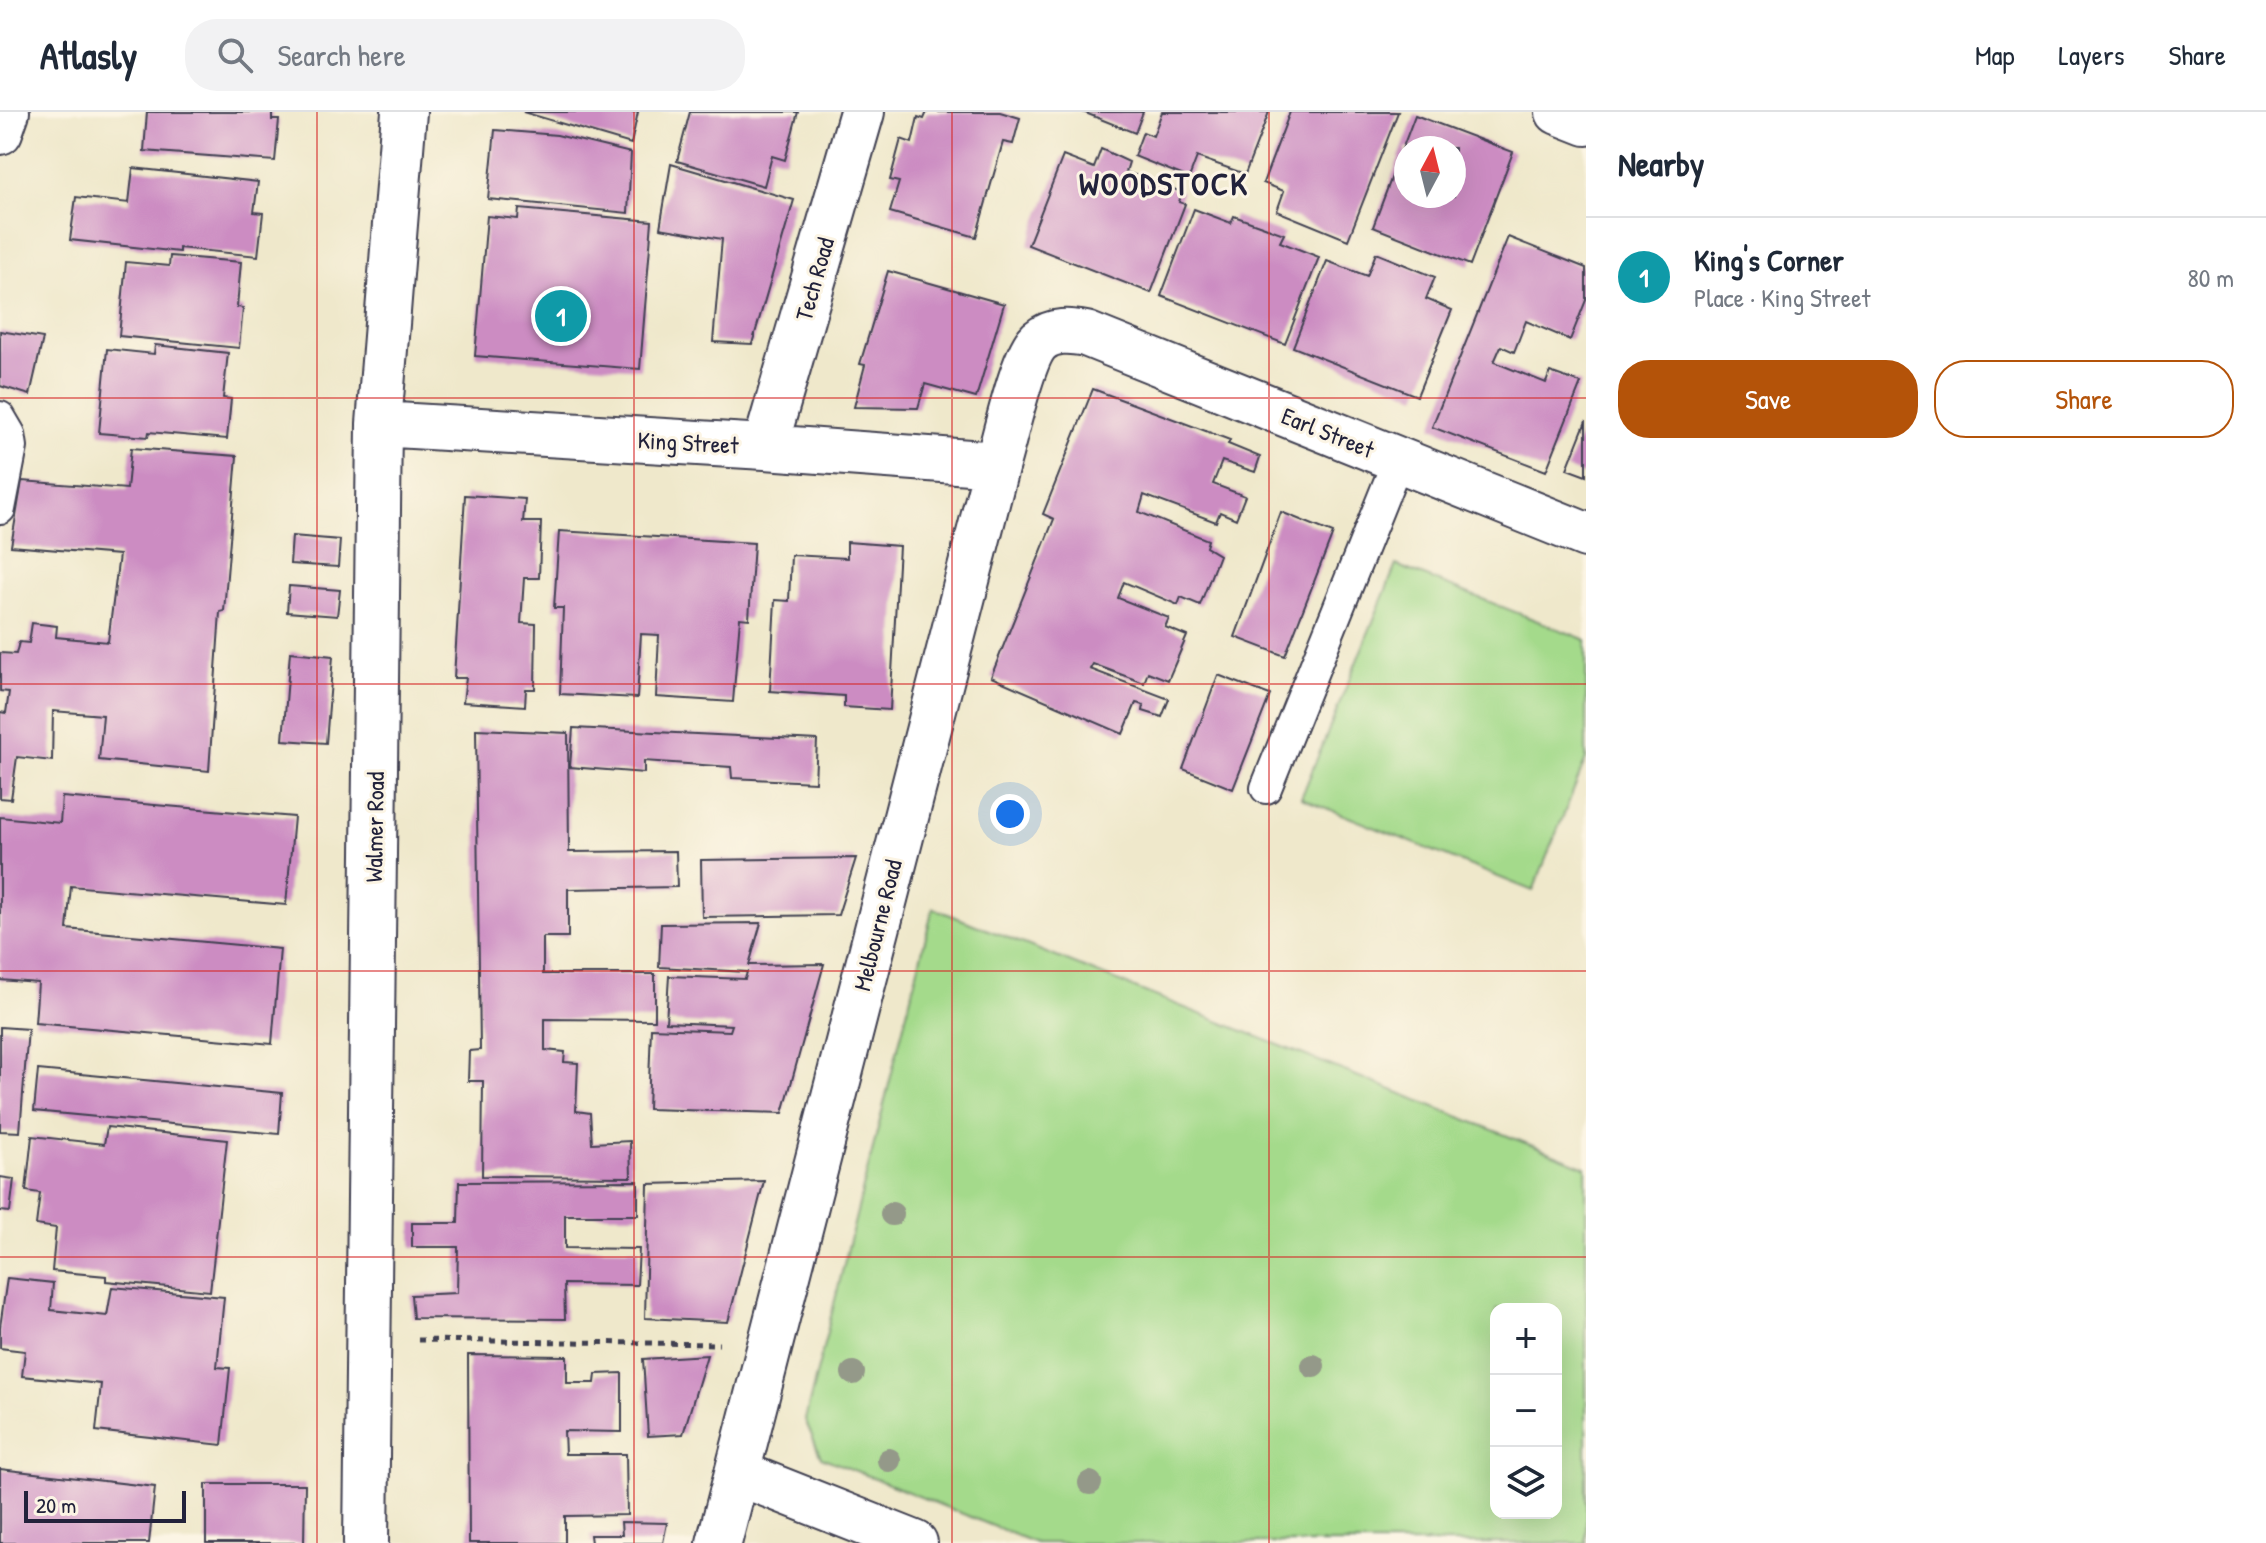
<!DOCTYPE html>
<meta charset="utf-8">
<style>
:root{--surface:#fff;--page:#f2f2f3;--text:#1f2937;--muted:#747a83;--line:#e0e1e3;--accent:#b45309}
body{margin:0;font-family:"Patrick Hand",sans-serif;background:var(--page);color:var(--text)}
.controls{position:absolute;right:24px;bottom:24px;display:grid;overflow:hidden;border-radius:16px;box-shadow:0 8px 32px #0002}
.controls button{width:72px;height:72px;display:grid;place-items:center;padding:0;border:0;border-bottom:2px solid var(--line);background:var(--surface);color:var(--text);font:40px sans-serif}
.compass{position:absolute;left:1394px;top:24px;width:72px;height:72px;border-radius:50%;background:var(--surface);box-shadow:0 8px 32px #0002;rotate:7deg}
.scale{position:absolute;left:24px;bottom:20px;width:162px;box-sizing:border-box;padding-left:8px;border:4px solid #22223b;border-top:0;font-size:22px;line-height:28px;white-space:nowrap;color:#22223b;-webkit-text-stroke:6px #fcf5e5;paint-order:stroke}
.you{position:absolute;left:1010px;top:702px;width:28px;height:28px;margin:-20px;border:6px solid #fff;border-radius:50%;background:#1a73e8;box-shadow:0 0 0 12px #1a73e833}
.badge{display:grid;place-items:center;width:52px;height:52px;border-radius:50%;background:var(--accent);color:#fff;font-size:26px;font-weight:700}
.pin{position:absolute;translate:-50% -50%;border:4px solid #fff;box-shadow:0 2px 8px #0006}
.list{margin:0;padding:0;list-style:none}
h2{display:flex;justify-content:space-between;align-items:center;height:104px;margin:0;padding:0 32px;font-size:34px}
h2 small{font-size:26px;font-weight:400;color:var(--muted)}
.list li{display:grid;grid-template-columns:52px 1fr auto;gap:24px;align-items:center;box-sizing:border-box;height:120px;padding:0 32px;border-top:2px solid var(--line)}
.list b{display:block;font-size:30px;white-space:nowrap}
.list p{margin:0;font-size:26px;white-space:nowrap;color:var(--muted)}
.list em{font-size:26px;font-style:normal;color:var(--muted)}
.actions{display:flex;gap:16px;padding:24px 32px}
.actions a{flex:1;padding:18px 0;border:2px solid var(--accent);border-radius:32px;text-align:center;font-size:28px;color:var(--accent)}
.actions .main{background:var(--accent);color:#fff}
.icon{flex:none;width:44px;height:44px;fill:none;stroke:currentColor;stroke-width:2;stroke-linecap:round;stroke-linejoin:round}
.map{position:relative;flex:none;width:1586px;height:1431px;overflow:hidden}
header{display:flex;align-items:center;gap:48px;box-sizing:border-box;height:112px;padding:0 40px;background:var(--surface);border-bottom:2px solid var(--line)}
header strong{font-size:38px}
nav{display:flex;gap:44px;margin-inline-start:auto;font-size:28px}
.search{width:560px;height:72px;background:var(--page);display:flex;align-items:center;gap:20px;box-sizing:border-box;padding:0 28px;border-radius:32px;color:var(--muted);font-size:30px}
main{display:flex}
aside{flex:1;background:var(--surface)}
.map>svg:first-child{display:block}
.green{fill:#a4da8b;stroke:#637e63;stroke-width:2;fill-rule:evenodd}
.building{fill:#cc8cc2;fill-rule:evenodd}
.lines{fill:none;stroke-linecap:round;stroke-linejoin:round}
.lane-casing{stroke:#414051;stroke-width:34}
.street-casing{stroke:#414051;stroke-width:48}
.path{stroke:#414051;stroke-width:5;stroke-dasharray:6 6;stroke-linecap:butt}
.lane{stroke:#fff;stroke-width:30}
.street{stroke:#fff;stroke-width:44}
.tree{fill:#949989}
.grid{fill:none;stroke:#d62828;stroke-width:2;stroke-opacity:0.55}
.labels{text-anchor:middle;dominant-baseline:central;stroke-width:6;stroke-linejoin:round;paint-order:stroke}
.street-label{font-size:24px;fill:#22223b;stroke:#fcf5e5}
.district-label{font-size:32px;font-weight:bold;letter-spacing:2px;fill:#22223b;stroke:#fcf5e5}
</style>
<header>
<strong>Atlasly</strong>
<div class="search"><svg class="icon" aria-label="search" viewBox="0 0 24 24"><circle cx="10" cy="10" r="6"/><path d="M15 15l6 6"/></svg>Search here</div>
<nav><a>Map</a><a>Layers</a><a>Share</a></nav>
</header>
<main>
<div class="map">
<svg width="1586" height="1431" viewBox="0 0 1586 1431">
<rect width="100%" height="100%" fill="#fcf5e5"/>
<filter id="ink" filterUnits="userSpaceOnUse"><feTurbulence type="fractalNoise" baseFrequency=".0125" numOctaves="2"/><feDisplacementMap in="SourceGraphic" scale="16" xChannelSelector="R" yChannelSelector="G"/><feConvolveMatrix kernelMatrix="1 2 1 2 8 2 1 2 1" color-interpolation-filters="sRGB"/></filter>
<filter id="wash" filterUnits="userSpaceOnUse"><feTurbulence type="fractalNoise" baseFrequency=".006" numOctaves="4" result="noise"/><feDisplacementMap in="SourceGraphic" scale="32" xChannelSelector="R" yChannelSelector="G"/><feGaussianBlur stdDeviation="1.8" result="paint"/><feColorMatrix in="noise" values="0 0 0 0 0 0 0 0 0 0 0 0 0 0 0 0 0 1.4 0 .05"/><feComposite in="paint" operator="in"/></filter>
<g filter="url(#wash)">
<rect width="100%" height="100%" fill="#efe8cb"/>
<!-- green -->
<path class="green" d="M 1396,453 L 1586,528 L 1586,647 L 1533,779 L 1301,686 Z
M 933,796 L 1586,1055 L 1586,1431 L 1035,1431 L 821,1345 L 805,1308 ZM 1556,1197 L 1556,1401 L 1496,1401 L 1496,1197 Z"/>
<g id="blocks">
<!-- building -->
<path class="building" d="M 147,0 L 272,0 L 272,8 L 279,8 L 275,49 L 144,39 Z
M 523,0 L 638,0 L 631,32 Z
M 690,0 L 798,0 L 785,48 L 772,44 L 764,74 L 677,49 Z
M 927,0 L 1000,0 L 1020,6 L 1013,32 L 1003,30 L 976,125 L 890,100 L 899,70 L 890,68 L 901,27 L 912,31 L 918,5 L 924,7 Z
M 1083,0 L 1143,0 L 1135,21 Z
M 1162,0 L 1269,0 L 1245,62 L 1197,45 L 1189,66 L 1134,44 L 1143,20 L 1153,24 Z
M 1290,0 L 1398,0 L 1348,128 L 1277,99 L 1284,79 L 1263,71 Z
M 1415,3 L 1513,40 L 1470,153 L 1373,115 ZM 1406,36 L 1454,36 L 1454,84 L 1406,84 Z
M 495,18 L 557,23 L 631,41 L 628,101 L 488,87 Z
M 1101,37 L 1129,50 L 1126,60 L 1182,80 L 1179,90 L 1185,92 L 1151,181 L 1028,133 L 1063,44 L 1094,56 Z
M 671,52 L 794,88 L 752,232 L 713,230 L 722,127 L 660,116 Z
M 133,56 L 258,70 L 254,100 L 263,101 L 258,144 L 179,136 L 179,140 L 70,128 L 76,85 L 129,91 Z
M 519,97 L 652,109 L 640,257 L 475,244 L 487,104 L 518,107 Z
M 1194,97 L 1231,111 L 1234,104 L 1284,122 L 1280,130 L 1319,145 L 1285,232 L 1161,184 Z
M 1508,125 L 1586,156 L 1586,188 L 1570,228 L 1526,209 L 1514,240 L 1501,234 L 1494,250 L 1546,271 L 1550,260 L 1581,271 L 1546,359 L 1432,315 Z
M 1376,141 L 1435,165 L 1426,187 L 1452,198 L 1417,284 L 1293,235 L 1327,149 L 1367,164 Z
M 170,144 L 241,150 L 237,195 L 243,196 L 239,236 L 119,224 L 126,150 L 169,154 Z
M 888,159 L 1004,192 L 976,286 L 925,272 L 918,296 L 854,295 L 865,253 L 860,252 Z
M 0,219 L 43,226 L 30,283 L 0,274 Z
M 155,233 L 228,241 L 223,286 L 231,287 L 227,327 L 149,320 L 148,325 L 99,321 L 107,237 L 154,242 Z
M 1093,277 L 1230,328 L 1228,332 L 1260,345 L 1255,360 L 1222,349 L 1213,372 L 1245,384 L 1236,407 L 1220,400 L 1216,410 L 1144,383 L 1139,400 L 1208,428 L 1206,435 L 1219,443 L 1200,493 L 1181,485 L 1178,493 L 1124,470 L 1118,486 L 1169,506 L 1165,515 L 1187,524 L 1168,568 L 1148,560 L 1144,571 L 1093,552 L 1090,557 L 1169,587 L 1162,605 L 1143,599 L 1144,593 L 1136,591 L 1123,622 L 991,565 L 1054,407 L 1043,402 Z
M 1586,309 L 1586,364 L 1567,357 Z
M 131,336 L 237,344 L 224,499 L 220,500 L 209,659 L 99,648 L 103,603 L 53,599 L 52,649 L 17,645 L 11,687 L 0,686 L 0,600 L 6,601 L 9,580 L 0,579 L 0,541 L 16,542 L 19,530 L 29,531 L 32,511 L 57,514 L 56,525 L 108,530 L 119,443 L 11,434 L 22,369 L 127,377 Z
M 465,383 L 525,387 L 523,410 L 541,410 L 539,466 L 524,466 L 521,511 L 536,512 L 535,577 L 526,577 L 525,594 L 463,590 L 466,566 L 454,566 Z
M 1281,400 L 1333,421 L 1285,544 L 1235,525 Z
M 559,419 L 754,431 L 749,507 L 740,506 L 733,590 L 656,585 L 659,523 L 641,522 L 637,586 L 560,582 L 563,496 L 554,496 Z
M 292,424 L 340,428 L 338,455 L 290,452 Z
M 847,430 L 899,434 L 890,598 L 844,595 L 844,584 L 770,579 L 775,488 L 789,489 L 791,443 L 847,446 Z
M 289,474 L 340,478 L 337,504 L 287,500 Z
M 290,540 L 333,544 L 326,631 L 283,628 Z
M 1218,563 L 1270,583 L 1233,677 L 1183,657 Z
M 573,616 L 817,628 L 815,670 L 732,666 L 731,655 L 644,649 L 644,661 L 570,655 Z
M 476,617 L 568,621 L 569,740 L 676,739 L 677,775 L 568,777 L 568,825 L 543,825 L 543,862 L 655,862 L 655,908 L 545,907 L 545,938 L 565,940 L 564,950 L 578,951 L 576,999 L 590,1001 L 592,1031 L 630,1029 L 631,1065 L 482,1064 L 483,969 L 468,969 L 469,939 L 480,938 Z
M 62,685 L 294,705 L 286,793 L 71,774 L 67,817 L 280,837 L 272,932 L 35,911 L 38,871 L 0,868 L 0,705 L 60,711 Z
M 856,746 L 838,803 L 702,805 L 701,748 Z
M 761,811 L 749,853 L 824,852 L 783,1001 L 648,997 L 651,916 L 730,919 L 732,913 L 666,910 L 669,864 L 745,867 L 747,860 L 659,855 L 661,812 Z
M 0,915 L 28,917 L 20,1020 L 0,1019 Z
M 38,958 L 282,981 L 279,1022 L 34,999 Z
M 107,1015 L 227,1028 L 210,1179 L 106,1169 L 106,1164 L 52,1159 L 56,1116 L 36,1113 L 40,1081 L 26,1079 L 32,1024 L 104,1032 Z
M 0,1065 L 14,1067 L 10,1100 L 0,1099 Z
M 638,1069 L 638,1103 L 565,1103 L 565,1136 L 639,1137 L 637,1173 L 564,1172 L 565,1207 L 413,1206 L 411,1183 L 457,1181 L 458,1135 L 412,1135 L 412,1111 L 458,1111 L 459,1070 Z
M 764,1069 L 728,1210 L 645,1206 L 648,1072 Z
M 7,1166 L 53,1171 L 51,1198 L 107,1204 L 112,1175 L 224,1185 L 217,1255 L 230,1256 L 222,1333 L 96,1319 L 101,1272 L 22,1264 L 25,1239 L 0,1236 L 0,1215 Z
M 468,1243 L 567,1244 L 567,1271 L 595,1271 L 596,1262 L 622,1261 L 622,1320 L 564,1319 L 565,1342 L 626,1342 L 627,1403 L 565,1404 L 565,1431 L 469,1431 Z
M 707,1243 L 683,1322 L 648,1324 L 643,1247 Z
M 0,1357 L 155,1375 L 149,1431 L 0,1431 Z
M 206,1372 L 305,1372 L 304,1431 L 206,1431 Z
M 621,1410 L 667,1411 L 663,1431 L 591,1431 L 590,1423 L 622,1423 Z"/>
</g>
</g>
<g filter="url(#ink)">
<use href="#blocks" fill-opacity="0" stroke="#414051" stroke-width="2"/>
<g class="lines">
<!-- lane casing -->
<g class="lane-casing">
<path id="lane" d="M 0,305 L 10,322 L 12,335 L 0,397
M 1266,676 L 1398,348"/>
</g>
<!-- street casing -->
<g class="street-casing">
<path id="street" d="M 1558,0 L 1586,11
M 0,20 L 7,0
M 379,312 L 765,335 L 997,352
M 765,335 L 862,0
M 738,1361 L 915,1431
M 366,1431 L 379,312 L 404,0
M 719,1431 L 997,352 C 1005,326 1022,245 1039,229 C 1053,217 1070,219 1086,222 L 1586,423"/>
</g>
<!-- path -->
<path class="path" d="M 418,1228 L 719,1232"/>
<!-- lane -->
<use href="#lane" class="lane"/>
<!-- street -->
<use href="#street" class="street"/>
</g>
<!-- trees -->
<g class="tree">
<circle cx="892" cy="1102" r="12"/>
<circle cx="1313" cy="1254" r="12"/>
<circle cx="853" cy="1261" r="12"/>
<circle cx="889" cy="1348" r="12"/>
<circle cx="1090" cy="1371" r="12"/>
</g>
</g>
<!-- grid -->
<path class="grid" d="M 317,0 L 317,1431M 634,0 L 634,1431M 952,0 L 952,1431M 1269,0 L 1269,1431M 0,286 L 1586,286M 0,572 L 1586,572M 0,859 L 1586,859M 0,1145 L 1586,1145"/>
<g class="labels">
<!-- street labels -->
<g class="street-label">
<text transform="translate(814 167) rotate(-74)">Tech Road</text>
<text transform="translate(1328 320) rotate(22)">Earl Street</text>
<text transform="translate(688 330) rotate(3)">King Street</text>
<text transform="translate(374 715) rotate(-89)">Walmer Road</text>
<text transform="translate(877 813) rotate(-76)">Melbourne Road</text>
</g>
<!-- district labels -->
<g class="district-label">
<text x="1164" y="71">WOODSTOCK</text>
</g>
</g>
</svg>
<div class="controls">
<button>+</button>
<button>−</button>
<button><svg class="icon" aria-label="layers" viewBox="0 0 24 24"><path d="M12 4l9 5-9 5-9-5zM3 14l9 5 9-5"/></svg></button>
</div>
<svg class="compass" viewBox="-18 -18 36 36"><path d="M0-13l5 13h-10z" fill="#e53935"/><path d="M0 13l5-13h-10z" fill="#747a83"/></svg>
<div class="scale">20 m</div>
<div class="you"></div>
<div class="pin badge" style="left:561px;top:204px;background:#0f9aa8">1</div>
</div>
<aside>
<h2>Nearby<small></small></h2>
<ul class="list">
<li><span class="badge" style="background:#0f9aa8">1</span><div><b>King's Corner</b><p>Place · King Street</p></div><em>80 m</em></li>
</ul>
<div class="actions"><a class="main">Save</a><a>Share</a></div>
</aside>
</main>
